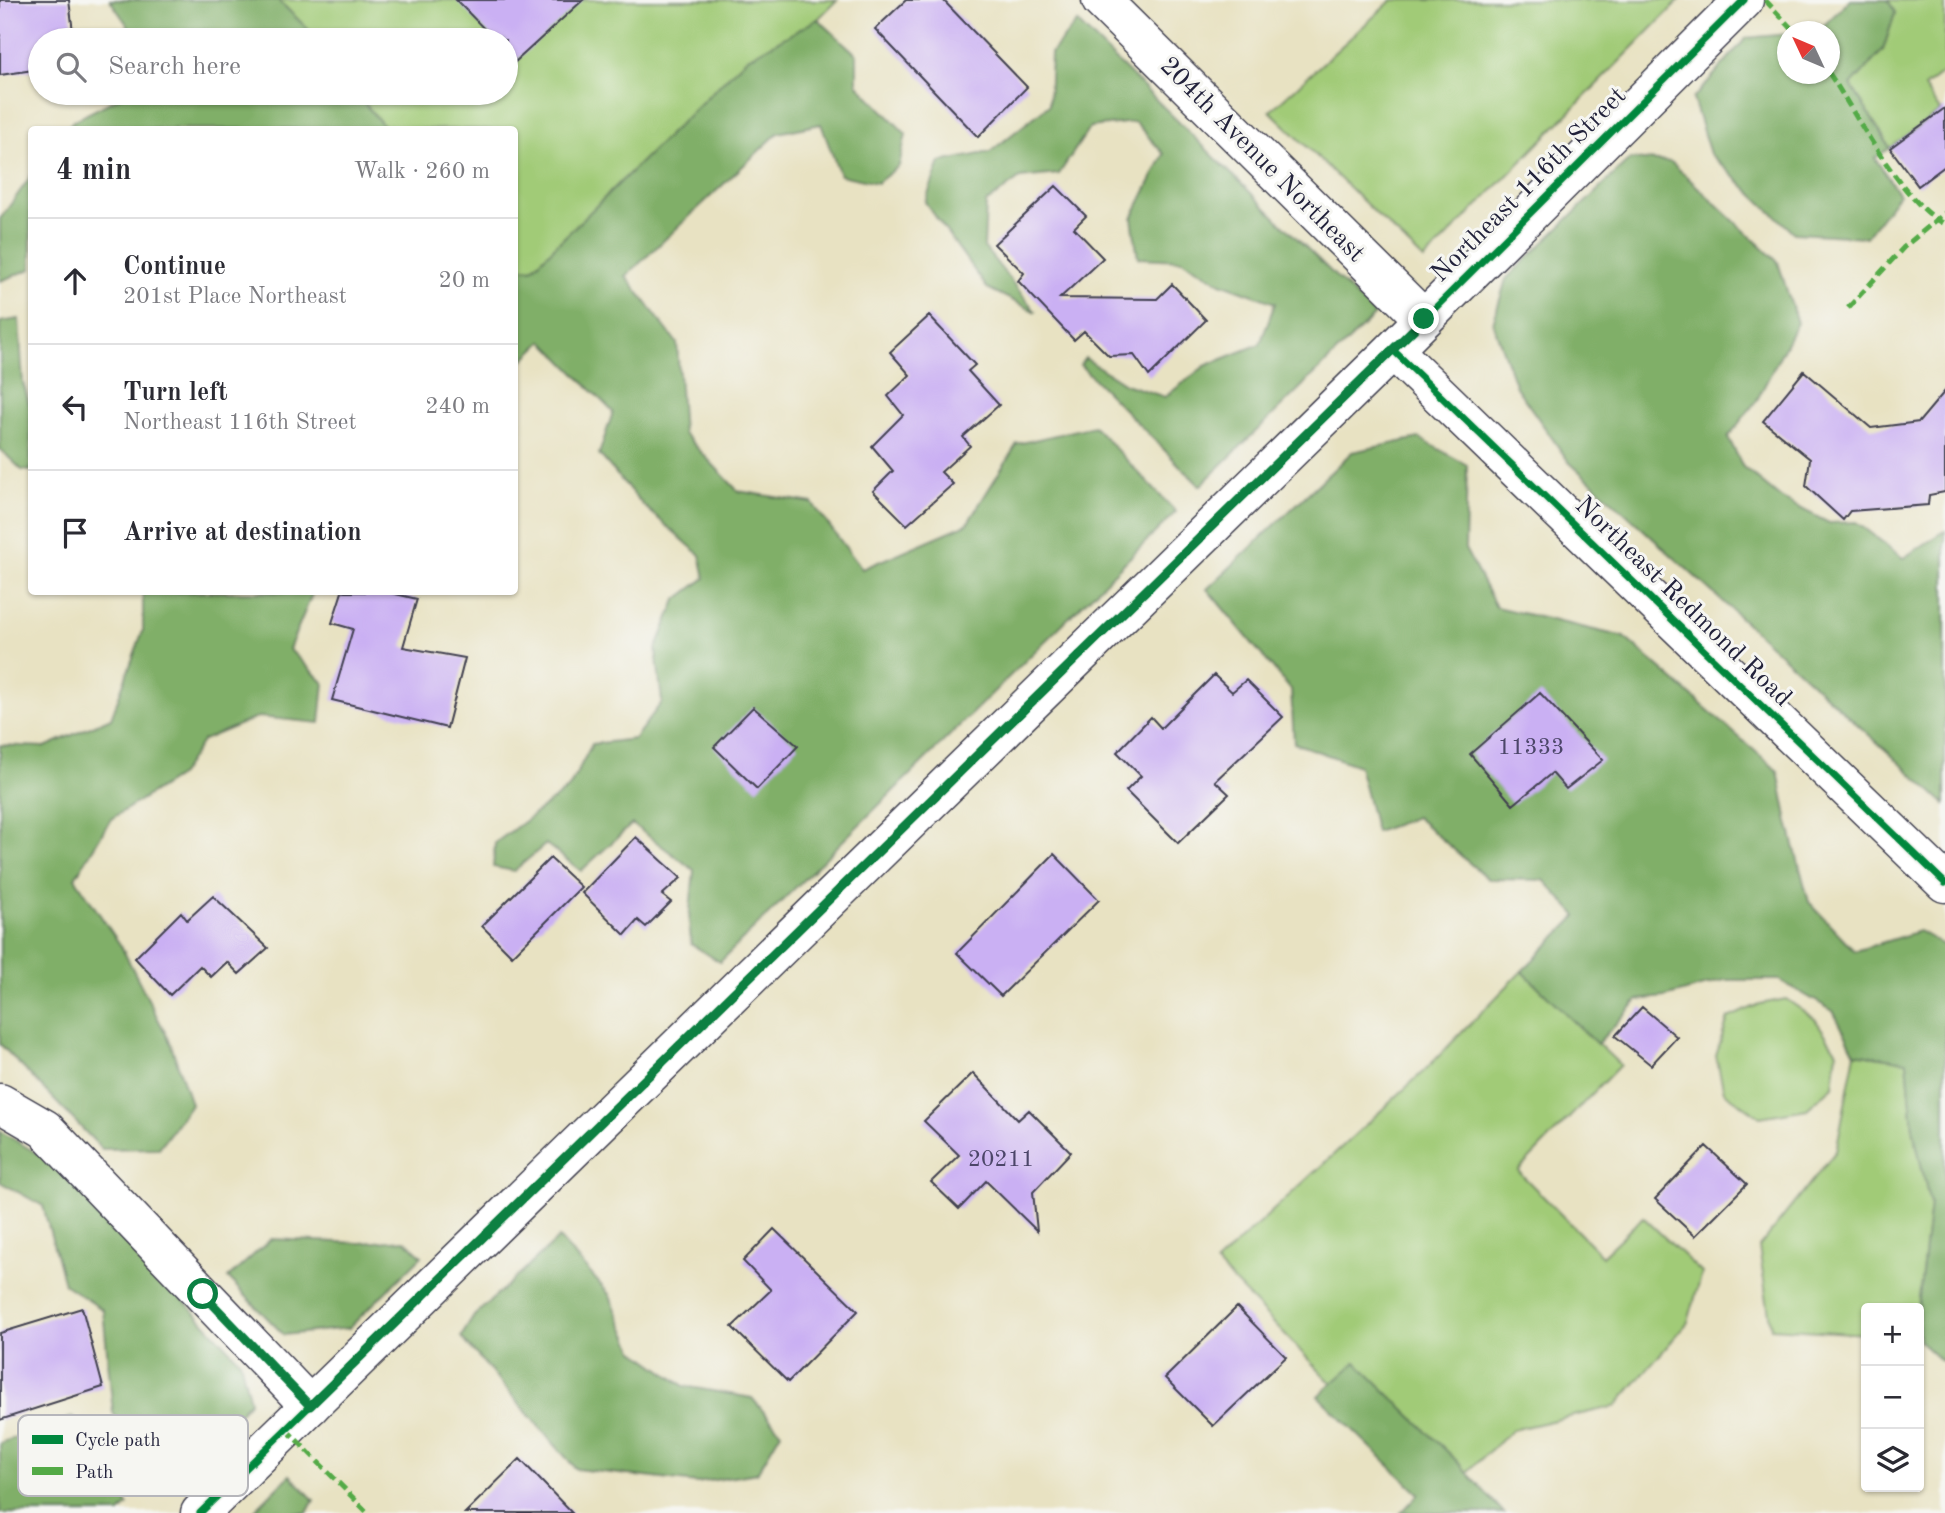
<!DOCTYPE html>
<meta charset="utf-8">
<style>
:root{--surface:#fff;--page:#f2f2f3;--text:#2b2b33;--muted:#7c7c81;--line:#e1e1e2}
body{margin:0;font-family:"Old Standard TT",serif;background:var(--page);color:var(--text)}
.controls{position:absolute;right:21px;bottom:21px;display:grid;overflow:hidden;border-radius:7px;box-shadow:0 2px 5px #0004}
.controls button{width:63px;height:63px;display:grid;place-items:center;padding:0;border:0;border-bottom:2px solid var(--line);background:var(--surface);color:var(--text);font:35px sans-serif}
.compass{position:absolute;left:1777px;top:21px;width:63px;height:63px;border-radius:50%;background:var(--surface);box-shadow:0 2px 5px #0004;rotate:314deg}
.stop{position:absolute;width:21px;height:21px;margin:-16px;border:5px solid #0b8043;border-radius:50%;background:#fff}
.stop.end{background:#0b8043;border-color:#fff;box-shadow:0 2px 7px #0008}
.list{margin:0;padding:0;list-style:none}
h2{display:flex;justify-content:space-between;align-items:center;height:91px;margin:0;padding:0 28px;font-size:30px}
h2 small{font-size:23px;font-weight:400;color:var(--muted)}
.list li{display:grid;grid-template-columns:46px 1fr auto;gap:21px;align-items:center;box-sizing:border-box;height:126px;padding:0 28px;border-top:2px solid var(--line)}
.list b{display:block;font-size:26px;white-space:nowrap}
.list p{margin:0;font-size:23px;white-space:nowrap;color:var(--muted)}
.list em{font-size:23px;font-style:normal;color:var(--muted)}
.icon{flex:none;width:38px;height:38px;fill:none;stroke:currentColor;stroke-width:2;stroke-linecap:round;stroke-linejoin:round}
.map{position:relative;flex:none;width:1945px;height:1513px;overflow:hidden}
.search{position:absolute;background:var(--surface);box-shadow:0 2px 5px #0004;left:28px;top:28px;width:490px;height:77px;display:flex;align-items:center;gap:18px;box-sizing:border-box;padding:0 24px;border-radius:38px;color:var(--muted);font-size:26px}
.panel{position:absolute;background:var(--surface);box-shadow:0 2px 5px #0004;left:28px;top:126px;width:490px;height:469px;border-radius:7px}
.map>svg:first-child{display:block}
.green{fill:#a1cb77;stroke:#627659;stroke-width:2}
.forest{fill:#80af68;stroke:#516852;stroke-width:2}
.building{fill:#cab0f3}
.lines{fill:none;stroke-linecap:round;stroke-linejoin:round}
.minor-casing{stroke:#403f4f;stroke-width:41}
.tertiary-casing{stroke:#403f4f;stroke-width:41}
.minor{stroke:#fff;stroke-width:38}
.tertiary{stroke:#fff;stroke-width:38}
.quiet{stroke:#53aa46;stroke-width:5;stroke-dasharray:10 5;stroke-linecap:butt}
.cycleway-casing{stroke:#f6f6f2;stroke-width:11}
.cycleway{stroke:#00873e;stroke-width:7}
.route{stroke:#0b8043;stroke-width:9}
.labels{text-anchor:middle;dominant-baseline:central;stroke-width:6;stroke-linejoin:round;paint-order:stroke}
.number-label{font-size:23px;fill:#4c4669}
.street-label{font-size:26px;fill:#22223b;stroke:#f6f6f2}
.key{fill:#f6f6f2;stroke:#b6b6bb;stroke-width:2}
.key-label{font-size:19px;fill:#22223b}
</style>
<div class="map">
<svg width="1945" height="1513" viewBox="0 0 1945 1513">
<rect width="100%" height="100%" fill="#f6f6f2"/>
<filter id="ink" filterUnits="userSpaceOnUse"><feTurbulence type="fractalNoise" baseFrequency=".0143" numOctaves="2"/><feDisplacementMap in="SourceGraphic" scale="14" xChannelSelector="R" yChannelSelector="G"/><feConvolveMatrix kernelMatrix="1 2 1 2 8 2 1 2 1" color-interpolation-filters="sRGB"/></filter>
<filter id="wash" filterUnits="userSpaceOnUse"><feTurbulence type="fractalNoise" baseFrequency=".00686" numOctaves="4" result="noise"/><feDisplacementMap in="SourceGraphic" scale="28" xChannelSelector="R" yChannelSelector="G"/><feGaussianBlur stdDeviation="1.57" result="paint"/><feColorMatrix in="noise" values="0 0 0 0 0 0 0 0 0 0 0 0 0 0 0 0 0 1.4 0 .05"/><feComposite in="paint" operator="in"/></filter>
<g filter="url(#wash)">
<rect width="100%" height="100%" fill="#e8e2c2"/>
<!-- green -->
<path class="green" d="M 278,0 L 837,0 L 818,19 L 746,59 L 532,269 L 515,267 L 514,130 L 386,129 L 356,93 L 506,93 L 506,40 L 319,40 Z
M 1392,0 L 1680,0 L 1424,260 L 1270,111 Z
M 1888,0 L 1945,0 L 1945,71 L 1924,87 L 1940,111 L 1890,148 L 1851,85 L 1883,50 L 1895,13 Z
M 1522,971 L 1620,1065 L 1518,1171 L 1602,1256 L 1643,1217 L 1702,1273 L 1688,1322 L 1616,1406 L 1512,1430 L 1467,1472 L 1356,1363 L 1332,1384 L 1216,1263 L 1424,1071 Z
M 1786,999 L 1815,1019 L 1837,1052 L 1833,1086 L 1807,1109 L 1760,1117 L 1724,1092 L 1716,1056 L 1728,1018 L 1760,1004 Z
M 1855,1053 L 1907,1061 L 1913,1128 L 1930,1204 L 1918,1308 L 1866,1308 L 1866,1334 L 1771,1328 L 1759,1247 L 1836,1151 Z"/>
<!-- forest -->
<path class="forest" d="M 110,0 L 278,0 L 319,40 L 138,40 Z
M 1850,0 L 1888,0 L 1895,13 L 1883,50 L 1851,85 L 1890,148 L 1875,158 L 1899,194 L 1866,237 L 1794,233 L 1710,154 L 1693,99 L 1746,38 L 1787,34 L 1787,74 L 1829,74 L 1829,32 L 1818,31 Z
M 818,19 L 857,55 L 857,84 L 906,134 L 899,166 L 877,183 L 840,175 L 821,124 L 778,133 L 626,276 L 677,343 L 683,433 L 738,491 L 812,503 L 862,569 L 967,524 L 1017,444 L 1094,426 L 1176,512 L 720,962 L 691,944 L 689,920 L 694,870 L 632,824 L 581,871 L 546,844 L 514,871 L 493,867 L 495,843 L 569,788 L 592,744 L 634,739 L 662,702 L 656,649 L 676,600 L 705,578 L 700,555 L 643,505 L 599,454 L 613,412 L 543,341 L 515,368 L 515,267 L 532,269 L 746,59 Z
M 1077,22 L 1375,315 L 1200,486 L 1080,365 L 1085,358 L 1125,384 L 1165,397 L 1205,366 L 1260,344 L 1275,303 L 1221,283 L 1182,260 L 1138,258 L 1132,218 L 1164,154 L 1135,122 L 1090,127 L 1059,174 L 1020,178 L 986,203 L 984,247 L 1036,312 L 987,288 L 925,202 L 940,162 L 990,152 L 1049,105 L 1051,53 Z
M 128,93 L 356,93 L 386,129 L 66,129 L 73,121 Z
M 1630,159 L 1671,162 L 1778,262 L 1797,323 L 1757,400 L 1728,437 L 1743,467 L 1782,499 L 1829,523 L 1856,522 L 1903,558 L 1945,531 L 1945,804 L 1569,462 L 1516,387 L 1493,323 L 1506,279 Z
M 31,176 L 31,269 L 0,281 L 0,219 Z
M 19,319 L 23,383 L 31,409 L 31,471 L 22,470 L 0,449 L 0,322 Z
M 1419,438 L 1467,465 L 1465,549 L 1496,607 L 1624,637 L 1778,771 L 1788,822 L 1809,902 L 1855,951 L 1919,931 L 1945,946 L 1945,1359 L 1941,1361 L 1919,1341 L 1918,1308 L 1930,1204 L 1913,1128 L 1907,1061 L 1855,1053 L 1833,1011 L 1779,980 L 1725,980 L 1665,997 L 1638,1000 L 1597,1044 L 1522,971 L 1577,916 L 1544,880 L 1488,879 L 1416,817 L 1376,832 L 1359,766 L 1294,743 L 1291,690 L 1207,589 L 1352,452 Z
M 143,592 L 313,592 L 289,649 L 324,683 L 320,723 L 258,717 L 203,740 L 180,775 L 111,819 L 75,878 L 121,946 L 170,1042 L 191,1104 L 159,1148 L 102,1149 L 0,1044 L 0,745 L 45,747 L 111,718 L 143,630 Z
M 0,1131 L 61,1168 L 240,1361 L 250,1401 L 208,1448 L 142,1454 L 113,1413 L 103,1310 L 64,1284 L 43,1206 L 0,1182 Z
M 559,1238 L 609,1294 L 634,1350 L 684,1386 L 752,1398 L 781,1432 L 757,1473 L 697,1483 L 576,1469 L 461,1337 L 474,1316 Z
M 271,1239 L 360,1243 L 405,1240 L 422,1256 L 349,1328 L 284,1335 L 228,1278 Z
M 1356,1362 L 1453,1457 L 1504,1513 L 1401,1513 L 1419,1494 L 1318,1396 Z
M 73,1417 L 128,1505 L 120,1513 L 0,1513 L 0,1443 Z
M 290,1475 L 314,1500 L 307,1513 L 252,1513 Z"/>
<g id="blocks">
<!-- building -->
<path class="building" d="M 0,0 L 69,0 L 74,40 L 40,40 L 40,69 L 0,75 Z
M 456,0 L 583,0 L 515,62 L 506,52 L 506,40 L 495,40 Z
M 906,0 L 943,0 L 1027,87 L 978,137 L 875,29 Z
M 1945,108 L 1945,166 L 1918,186 L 1890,148 Z
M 1056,186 L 1086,216 L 1074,228 L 1103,258 L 1060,298 L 1157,299 L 1172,284 L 1206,320 L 1149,376 L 1134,355 L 1109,356 L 1084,331 L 1074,340 L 1018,281 L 1024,273 L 994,244 Z
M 929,316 L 975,365 L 968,371 L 999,405 L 963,437 L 970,446 L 941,472 L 953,484 L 907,525 L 873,491 L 893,471 L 872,446 L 903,415 L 888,396 L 910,375 L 890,352 Z
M 1804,371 L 1871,428 L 1919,422 L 1945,391 L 1945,492 L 1929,495 L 1928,505 L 1850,511 L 1843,520 L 1806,486 L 1810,459 L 1763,421 Z
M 342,592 L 387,592 L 417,599 L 403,647 L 465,658 L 447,728 L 332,700 L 353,629 L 332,623 Z
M 1214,675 L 1232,692 L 1246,680 L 1283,717 L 1215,781 L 1229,794 L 1178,843 L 1126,791 L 1141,776 L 1117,752 L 1151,717 L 1161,728 Z
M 1540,693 L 1603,760 L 1566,789 L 1552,773 L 1513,805 L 1470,754 Z
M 753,707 L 798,746 L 757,789 L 714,747 Z
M 636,837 L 681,878 L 662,895 L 671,902 L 646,927 L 638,920 L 625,935 L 582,893 Z
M 1054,854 L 1099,900 L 1001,996 L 957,953 Z
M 550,858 L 581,887 L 512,956 L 482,926 Z
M 213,896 L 268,948 L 239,974 L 227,962 L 211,977 L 200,966 L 170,995 L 135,958 L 181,912 L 187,920 Z
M 1642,1007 L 1677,1037 L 1651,1065 L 1615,1036 Z
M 973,1073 L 1018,1120 L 1029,1110 L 1071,1152 L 1033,1192 L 1037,1231 L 986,1181 L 959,1209 L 931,1182 L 959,1155 L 924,1121 Z
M 1706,1146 L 1747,1184 L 1695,1236 L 1655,1199 Z
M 774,1229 L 858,1311 L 788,1382 L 732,1327 L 771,1290 L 743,1261 Z
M 1237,1307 L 1286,1357 L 1213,1426 L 1165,1378 Z
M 82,1308 L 103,1387 L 0,1420 L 0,1333 Z
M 520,1459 L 572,1513 L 465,1513 Z"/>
</g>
</g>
<g filter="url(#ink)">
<use href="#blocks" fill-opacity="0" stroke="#403f4f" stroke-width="2"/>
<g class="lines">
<!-- minor casing -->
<g class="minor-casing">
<path id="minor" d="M 1101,0 L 1424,319
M 0,1103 L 45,1129 L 310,1406"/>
</g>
<!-- tertiary casing -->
<g class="tertiary-casing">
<path id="tertiary" d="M 1393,350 L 1945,883
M 200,1513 L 1393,350 L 1744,0"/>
</g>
<!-- minor -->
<use href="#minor" class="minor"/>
<!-- tertiary -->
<use href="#tertiary" class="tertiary"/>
<!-- quiet -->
<path class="quiet" d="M 1765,0 L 1795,32
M 1829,73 C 1856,114 1903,204 1945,224
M 1848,308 L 1904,247 L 1945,213
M 286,1429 L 368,1513"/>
<!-- cycleway casing -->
<g class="cycleway-casing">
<path id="cycleway" d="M 1393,350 L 1945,883
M 200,1513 L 1393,350 L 1744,0"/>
</g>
<!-- cycleway -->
<use href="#cycleway" class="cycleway"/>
</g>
</g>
<g class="lines" filter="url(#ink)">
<!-- route -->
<path class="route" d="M 203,1294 L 310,1406 L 1424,319"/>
</g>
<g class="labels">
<!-- number labels -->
<g class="number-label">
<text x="1531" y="747">11333</text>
<text x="1001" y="1159">20211</text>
</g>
<!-- street labels -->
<g class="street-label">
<text transform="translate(1262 160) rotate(45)">204th Avenue Northeast</text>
<text transform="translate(1529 185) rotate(-45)">Northeast 116th Street</text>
<text transform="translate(1683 602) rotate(44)">Northeast Redmond Road</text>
</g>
</g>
<!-- legend -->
<rect x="18" y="1415" width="230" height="81" rx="10" class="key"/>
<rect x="32" y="1435" width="31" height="9" fill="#00873e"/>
<rect x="32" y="1467" width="31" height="8" fill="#53aa46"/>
<g class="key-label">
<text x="75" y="1446">Cycle path</text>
<text x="75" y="1478">Path</text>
</g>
</svg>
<div class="controls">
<button>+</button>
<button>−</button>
<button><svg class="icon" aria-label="layers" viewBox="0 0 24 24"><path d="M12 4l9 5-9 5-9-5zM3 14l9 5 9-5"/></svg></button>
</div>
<svg class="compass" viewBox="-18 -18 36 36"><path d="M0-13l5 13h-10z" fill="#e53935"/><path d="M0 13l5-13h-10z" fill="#7c7c81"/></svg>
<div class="stop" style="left:203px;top:1294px"></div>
<div class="stop end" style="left:1424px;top:319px"></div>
<div class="search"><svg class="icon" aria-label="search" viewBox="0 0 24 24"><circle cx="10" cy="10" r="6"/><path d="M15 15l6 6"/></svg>Search here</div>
<section class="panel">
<h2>4 min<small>Walk · 260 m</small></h2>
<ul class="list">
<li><svg class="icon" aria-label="ahead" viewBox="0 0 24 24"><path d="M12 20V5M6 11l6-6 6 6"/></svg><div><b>Continue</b><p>201st Place Northeast</p></div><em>20 m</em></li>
<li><svg class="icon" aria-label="left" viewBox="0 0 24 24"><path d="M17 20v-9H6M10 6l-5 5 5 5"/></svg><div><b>Turn left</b><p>Northeast 116th Street</p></div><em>240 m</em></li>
<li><svg class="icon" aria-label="arrive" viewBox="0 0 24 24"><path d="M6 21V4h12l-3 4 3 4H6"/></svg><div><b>Arrive at destination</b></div></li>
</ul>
</section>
</div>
